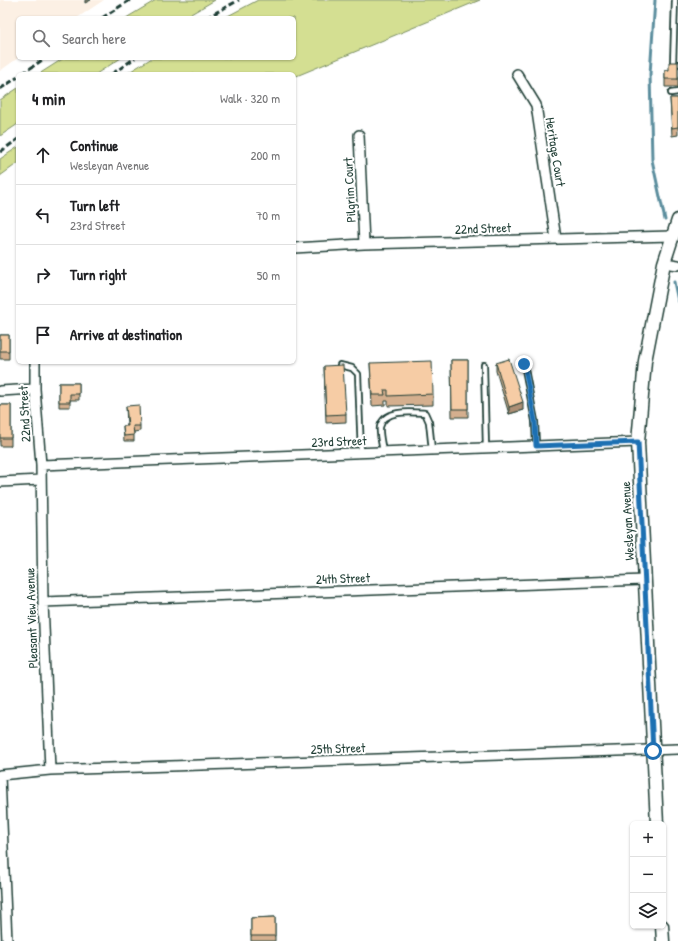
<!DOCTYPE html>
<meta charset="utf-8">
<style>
:root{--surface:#fff;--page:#f2f2f2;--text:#202124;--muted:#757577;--line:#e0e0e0}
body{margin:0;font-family:"Patrick Hand",sans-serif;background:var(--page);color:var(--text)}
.controls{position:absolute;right:12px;bottom:12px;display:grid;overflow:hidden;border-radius:6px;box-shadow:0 1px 3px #0004}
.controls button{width:36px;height:36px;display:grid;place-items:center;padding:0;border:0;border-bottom:1px solid var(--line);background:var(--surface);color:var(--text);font:20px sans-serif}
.stop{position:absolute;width:12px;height:12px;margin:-9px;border:3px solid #1f6fb2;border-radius:50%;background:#fff}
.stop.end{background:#1f6fb2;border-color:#fff;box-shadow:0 1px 4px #0008}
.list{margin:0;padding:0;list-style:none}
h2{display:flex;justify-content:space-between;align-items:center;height:52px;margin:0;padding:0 16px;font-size:17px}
h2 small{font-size:13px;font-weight:400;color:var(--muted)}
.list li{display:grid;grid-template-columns:26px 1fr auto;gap:12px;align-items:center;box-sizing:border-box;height:60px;padding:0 16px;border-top:1px solid var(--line)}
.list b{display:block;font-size:15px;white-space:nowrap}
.list p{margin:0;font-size:13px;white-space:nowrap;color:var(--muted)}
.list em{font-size:13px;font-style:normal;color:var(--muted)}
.icon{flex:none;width:22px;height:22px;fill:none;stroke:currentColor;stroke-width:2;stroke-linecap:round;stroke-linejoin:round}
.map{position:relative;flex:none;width:678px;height:941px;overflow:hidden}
.search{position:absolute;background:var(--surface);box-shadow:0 1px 3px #0004;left:16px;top:16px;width:280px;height:44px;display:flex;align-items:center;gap:10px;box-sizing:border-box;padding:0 14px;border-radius:6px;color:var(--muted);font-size:15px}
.panel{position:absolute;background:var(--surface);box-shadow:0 1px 3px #0004;left:16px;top:72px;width:280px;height:292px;border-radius:6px}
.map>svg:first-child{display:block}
.built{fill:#fcf0e4}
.green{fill:#d4df92;stroke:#7a8e63}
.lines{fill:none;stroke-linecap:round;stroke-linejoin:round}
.stream{stroke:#5b8e9e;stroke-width:3}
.lane-casing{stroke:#1f3d34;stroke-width:8}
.street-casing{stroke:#1f3d34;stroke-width:12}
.secondary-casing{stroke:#1f3d34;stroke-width:15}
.lane{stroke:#fff;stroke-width:4.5}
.street{stroke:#fff;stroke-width:9}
.secondary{stroke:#fff;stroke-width:12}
.rail{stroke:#1f3d34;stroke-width:3;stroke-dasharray:6 3;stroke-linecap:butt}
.wall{fill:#d4af8e;stroke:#1f3d34}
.shaded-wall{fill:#ac8f74;stroke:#1f3d34}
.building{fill:#f6cca5;stroke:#1f3d34}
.route{stroke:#1f6fb2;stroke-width:5}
.labels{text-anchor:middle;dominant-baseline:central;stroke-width:4;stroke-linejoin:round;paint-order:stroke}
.street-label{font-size:13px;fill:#1f3d34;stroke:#fff}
</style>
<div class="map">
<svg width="678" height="941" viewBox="0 0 678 941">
<rect width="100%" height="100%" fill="#fff"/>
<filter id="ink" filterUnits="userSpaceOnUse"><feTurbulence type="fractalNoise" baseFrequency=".025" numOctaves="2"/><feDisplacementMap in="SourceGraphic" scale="8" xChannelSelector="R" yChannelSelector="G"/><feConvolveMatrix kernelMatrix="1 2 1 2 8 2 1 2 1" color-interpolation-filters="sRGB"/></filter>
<g filter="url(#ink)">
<!-- built -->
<path class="built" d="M 0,0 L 104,0 L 77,18 L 18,18 L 18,58 L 0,71 Z"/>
<!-- green -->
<path class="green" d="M 156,0 L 215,0 L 184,18 L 126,18 Z
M 258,0 L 480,0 L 294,77 L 294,74 L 126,74 L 152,58 L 294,58 L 294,18 L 224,18 Z
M 64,58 L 121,58 L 96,74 L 39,74 Z
M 18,88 L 18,124 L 0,136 L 0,100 Z
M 18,147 L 18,163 L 0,176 L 0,159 Z"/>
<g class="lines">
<!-- stream -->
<path class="stream" d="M 655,0 L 650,74 L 652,160 L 665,220
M 674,282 L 678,301"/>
<!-- lane casing -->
<g class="lane-casing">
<path id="lane" d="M 675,0 L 673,64 L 678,64
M 671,93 L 678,92
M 524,364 L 535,421 L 536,446
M 340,365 L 352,368 L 358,374 L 361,453
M 484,365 L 486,448
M 383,452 C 382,444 379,434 380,427 C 384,409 411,412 425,413 L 429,422 L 432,450"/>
</g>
<!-- street casing -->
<g class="street-casing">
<path id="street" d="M 517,74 L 536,105 L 556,239
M 359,135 L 364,244
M 294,248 L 364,244 L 672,236
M 664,263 L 678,265
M 35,362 L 35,389 L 41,465 L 43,602 L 50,770
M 0,391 L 35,389
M 41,465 L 638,442
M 0,482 L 41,480
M 43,602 L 644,580
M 0,775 L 50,770 L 678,749
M 0,776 L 7,941"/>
</g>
<!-- secondary casing -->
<g class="secondary-casing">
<path id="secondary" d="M 657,824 L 638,442 L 645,361 L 664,263 L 678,220
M 662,926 L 663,941"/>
</g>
<!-- lane -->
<use href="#lane" class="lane"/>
<!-- street -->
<use href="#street" class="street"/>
<!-- secondary -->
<use href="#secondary" class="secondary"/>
<!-- rail -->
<path class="rail" d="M 102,18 L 130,0
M 206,18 L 239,0
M 22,74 L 45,58
M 112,74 L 135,58
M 0,89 L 18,77
M 0,152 L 18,139"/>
</g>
<!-- wall -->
<path class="wall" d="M 678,62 L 678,87 L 665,87 L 665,70 L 669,70 Z
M 670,98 L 678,98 L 678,135 L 672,136 Z
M 0,335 L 9,335 L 9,359 L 0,359 Z
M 451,360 L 468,360 L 468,417 L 452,417 Z
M 370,363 L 433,394 L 433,405 L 388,406 L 388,401 L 385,401 L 385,405 L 372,406 Z
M 496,363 L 523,410 L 509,414 L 496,371 Z
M 324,366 L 346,414 L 346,422 L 326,423 Z
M 59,383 L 79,383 L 79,400 L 70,400 L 70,407 L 59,407 Z
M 0,405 L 11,405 L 11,446 L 0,446 Z
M 126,406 L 140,426 L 140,431 L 134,432 L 134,441 L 124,441 L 123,426 L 127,426 Z
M 275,917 L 275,941 L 251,941 L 251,918 Z"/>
<!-- shaded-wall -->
<path class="shaded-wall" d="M 85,0 L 91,0 L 85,3 Z
M 523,402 L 523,410 L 509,414 L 509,407 Z"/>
<!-- building -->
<path class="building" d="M 669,62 L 678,62 L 678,79 L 665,79 L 665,70 L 669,70 Z
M 670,98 L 678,98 L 678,127 L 672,128 Z
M 0,335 L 9,335 L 9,351 L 0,351 Z
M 509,359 L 523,402 L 509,407 L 496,363 Z
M 451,360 L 468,360 L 468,409 L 452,409 Z
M 432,361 L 433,394 L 388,396 L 388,390 L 384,390 L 385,395 L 372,395 L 370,363 Z
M 343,365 L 346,414 L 326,415 L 324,366 Z
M 59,383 L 79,383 L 79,394 L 70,394 L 70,402 L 59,402 Z
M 0,405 L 11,405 L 11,438 L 0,438 Z
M 139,405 L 140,426 L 133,426 L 134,435 L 124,436 L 123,426 L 128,426 L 126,406 Z
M 275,917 L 275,936 L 251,936 L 251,918 Z"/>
</g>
<g class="lines" filter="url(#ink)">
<!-- route -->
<path class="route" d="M 524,364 L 535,421 L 536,446 L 638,442 L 653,751"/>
</g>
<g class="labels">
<!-- street labels -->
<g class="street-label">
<text transform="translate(556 152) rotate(81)">Heritage Court</text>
<text transform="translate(349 190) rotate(-93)">Pilgrim Court</text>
<text transform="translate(483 228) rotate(-2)">22nd Street</text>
<text transform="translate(24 414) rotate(-93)">22nd Street</text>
<text transform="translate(339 441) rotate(-2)">23rd Street</text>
<text transform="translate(627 521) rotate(-93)">Wesleyan Avenue</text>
<text transform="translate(343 578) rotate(-2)">24th Street</text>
<text transform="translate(31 618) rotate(-92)">Pleasant View Avenue</text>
<text transform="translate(338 748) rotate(-2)">25th Street</text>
</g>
</g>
</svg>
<div class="controls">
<button>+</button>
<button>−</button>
<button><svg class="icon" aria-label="layers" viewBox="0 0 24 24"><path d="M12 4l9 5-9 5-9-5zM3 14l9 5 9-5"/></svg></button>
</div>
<div class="stop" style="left:653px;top:751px"></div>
<div class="stop end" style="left:524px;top:364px"></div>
<div class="search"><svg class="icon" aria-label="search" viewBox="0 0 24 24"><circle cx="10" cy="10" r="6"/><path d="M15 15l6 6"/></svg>Search here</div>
<section class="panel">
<h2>4 min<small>Walk · 320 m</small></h2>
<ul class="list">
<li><svg class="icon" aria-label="ahead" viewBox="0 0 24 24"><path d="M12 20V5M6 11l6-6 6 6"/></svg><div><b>Continue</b><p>Wesleyan Avenue</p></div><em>200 m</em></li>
<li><svg class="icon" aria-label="left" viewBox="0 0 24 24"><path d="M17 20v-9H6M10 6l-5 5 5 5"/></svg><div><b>Turn left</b><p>23rd Street</p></div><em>70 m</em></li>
<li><svg class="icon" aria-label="right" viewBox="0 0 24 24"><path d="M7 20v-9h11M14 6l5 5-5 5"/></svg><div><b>Turn right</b></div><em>50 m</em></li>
<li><svg class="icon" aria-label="arrive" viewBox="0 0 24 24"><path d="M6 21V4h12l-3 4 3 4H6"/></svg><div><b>Arrive at destination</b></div></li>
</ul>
</section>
</div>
